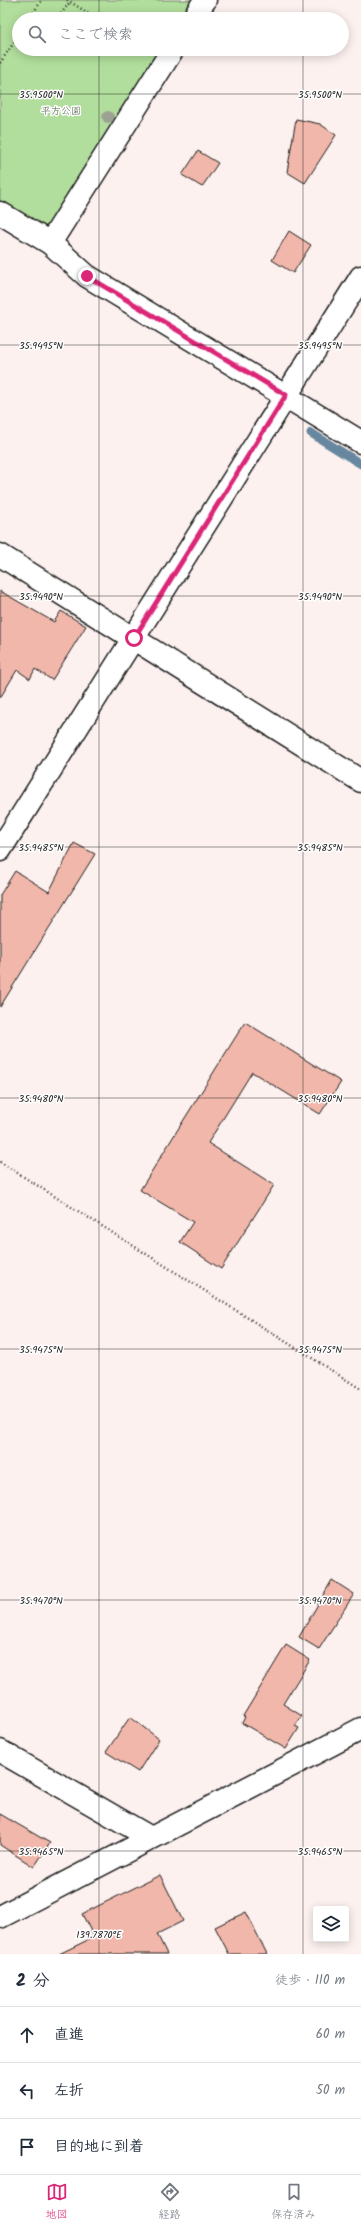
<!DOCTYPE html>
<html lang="ja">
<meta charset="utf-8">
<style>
:root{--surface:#fff;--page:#f2f2f3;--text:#1f2937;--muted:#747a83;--line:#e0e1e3;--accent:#db2777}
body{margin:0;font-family:Kalam,"Klee One",sans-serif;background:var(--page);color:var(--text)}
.controls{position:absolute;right:12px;bottom:12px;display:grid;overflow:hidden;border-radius:4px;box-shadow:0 2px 10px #0003}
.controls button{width:36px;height:36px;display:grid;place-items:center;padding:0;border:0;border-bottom:1px solid var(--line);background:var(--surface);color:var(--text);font:20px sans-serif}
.stop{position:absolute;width:12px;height:12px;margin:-9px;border:3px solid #db2777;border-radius:50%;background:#fff}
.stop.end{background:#db2777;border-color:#fff;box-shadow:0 1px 4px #0008}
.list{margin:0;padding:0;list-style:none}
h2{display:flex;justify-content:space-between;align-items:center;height:52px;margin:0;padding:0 16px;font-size:17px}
h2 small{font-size:13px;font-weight:400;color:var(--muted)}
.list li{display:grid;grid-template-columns:26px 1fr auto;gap:12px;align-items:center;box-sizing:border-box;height:56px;padding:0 16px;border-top:1px solid var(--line)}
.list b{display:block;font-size:15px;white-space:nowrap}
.list em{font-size:13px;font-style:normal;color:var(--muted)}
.icon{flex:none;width:22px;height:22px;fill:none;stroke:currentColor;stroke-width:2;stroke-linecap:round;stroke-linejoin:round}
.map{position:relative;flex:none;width:361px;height:1954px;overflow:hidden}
.search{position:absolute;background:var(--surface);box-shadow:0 2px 10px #0003;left:12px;right:12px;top:12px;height:44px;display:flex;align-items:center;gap:10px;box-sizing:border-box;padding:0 14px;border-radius:22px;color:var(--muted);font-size:15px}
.sheet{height:220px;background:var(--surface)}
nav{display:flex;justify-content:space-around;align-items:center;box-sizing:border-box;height:56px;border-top:1px solid var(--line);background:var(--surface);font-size:11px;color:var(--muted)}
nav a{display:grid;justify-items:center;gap:2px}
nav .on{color:var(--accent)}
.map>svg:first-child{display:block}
.green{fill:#b1de9c;stroke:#667d5c}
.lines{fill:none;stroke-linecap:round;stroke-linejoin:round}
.stream{stroke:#66879f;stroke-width:9}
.building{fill:#f1b7ab;stroke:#1c1c1c}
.minor-casing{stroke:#1c1c1c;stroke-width:25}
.path{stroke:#1c1c1c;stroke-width:2.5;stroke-dasharray:1 3;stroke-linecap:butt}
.minor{stroke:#fff;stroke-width:22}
.tree{fill:#9da193}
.route{stroke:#db2777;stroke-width:5}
.ticks{fill:none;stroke:#1c1c1c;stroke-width:1;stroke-opacity:0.45}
.labels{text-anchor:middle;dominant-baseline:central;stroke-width:3;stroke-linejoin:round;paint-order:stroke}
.park-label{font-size:10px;fill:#506049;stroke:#fff}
.ticks-label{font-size:10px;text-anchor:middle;fill:#1c1c1c;stroke:#fff;stroke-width:3;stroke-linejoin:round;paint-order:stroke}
</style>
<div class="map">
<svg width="361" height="1954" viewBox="0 0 361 1954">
<rect width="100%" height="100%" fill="#fcf1ee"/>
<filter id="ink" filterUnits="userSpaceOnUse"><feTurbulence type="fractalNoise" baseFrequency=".025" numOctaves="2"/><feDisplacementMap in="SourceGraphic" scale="8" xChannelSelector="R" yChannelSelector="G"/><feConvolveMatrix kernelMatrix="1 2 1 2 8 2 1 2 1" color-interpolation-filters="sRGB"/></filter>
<g filter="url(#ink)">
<!-- green -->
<path class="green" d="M 0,0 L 205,0 L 193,19 L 19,19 L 19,49 L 173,49 L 50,243 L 0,213 Z"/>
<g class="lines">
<!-- stream -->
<path class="stream" d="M 311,433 L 361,464"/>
</g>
<!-- building -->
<path class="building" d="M 296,119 L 320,124 L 336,135 L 305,183 L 287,172 Z
M 198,151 L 218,163 L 202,187 L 182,175 Z
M 289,231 L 311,245 L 293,273 L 272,260 Z
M 0,591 L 54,622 L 61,611 L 86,626 L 52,680 L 35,669 L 30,679 L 17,670 L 0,698 Z
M 74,843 L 95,854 L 0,1007 L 0,895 L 15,871 L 49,892 Z
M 245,1022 L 341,1082 L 320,1114 L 252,1072 L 208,1143 L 274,1185 L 221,1269 L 180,1242 L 193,1222 L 140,1190 Z
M 332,1580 L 354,1594 L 319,1649 L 299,1637 Z
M 286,1645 L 310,1660 L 283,1704 L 302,1716 L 295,1726 L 299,1728 L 286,1749 L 242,1723 L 245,1717 L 243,1716 Z
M 130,1717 L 159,1739 L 138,1772 L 106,1752 Z
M 0,1814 L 50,1843 L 34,1867 L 0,1845 Z
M 160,1875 L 183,1921 L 157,1934 L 167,1954 L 59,1954 L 94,1937 L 82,1914 Z
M 246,1912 L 267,1954 L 229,1954 L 215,1927 Z"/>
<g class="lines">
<!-- minor casing -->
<g class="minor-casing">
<path id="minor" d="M 193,19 L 205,0
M 0,213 L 50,243 L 87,276 L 361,442
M 50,243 L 173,49
M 0,555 L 361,781
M 0,850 L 361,277
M 0,1751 L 151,1838
M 0,1917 L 361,1729"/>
</g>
<!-- path -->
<path class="path" d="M 67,0 L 98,19
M 61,14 L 70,2
M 29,19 L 42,0
M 0,63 L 19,35
M 0,1162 L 361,1389"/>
<!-- minor -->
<use href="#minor" class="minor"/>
</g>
<!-- trees -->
<circle class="tree" cx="108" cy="117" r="6"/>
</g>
<g class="lines" filter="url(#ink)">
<!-- route -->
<path class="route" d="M 87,276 L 286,395 L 134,638"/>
</g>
<!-- ticks -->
<path class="ticks" d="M 99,0 L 99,19M 303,0 L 303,19M 99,49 L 99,1954M 303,49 L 303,1954M 0,94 L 361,94M 0,345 L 361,345M 0,596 L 361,596M 0,847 L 361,847M 0,1098 L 361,1098M 0,1349 L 361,1349M 0,1600 L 361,1600M 0,1851 L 361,1851"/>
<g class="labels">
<!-- park labels -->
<g class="park-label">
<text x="61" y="111">平方公園</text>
</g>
</g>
<g class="ticks-label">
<text x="41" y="98">35.9500°N</text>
<text x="320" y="98">35.9500°N</text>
<text x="41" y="349">35.9495°N</text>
<text x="320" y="349">35.9495°N</text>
<text x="41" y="600">35.9490°N</text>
<text x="320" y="600">35.9490°N</text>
<text x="41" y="851">35.9485°N</text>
<text x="320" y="851">35.9485°N</text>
<text x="41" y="1102">35.9480°N</text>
<text x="320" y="1102">35.9480°N</text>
<text x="41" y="1353">35.9475°N</text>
<text x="320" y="1353">35.9475°N</text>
<text x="41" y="1604">35.9470°N</text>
<text x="320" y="1604">35.9470°N</text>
<text x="41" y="1855">35.9465°N</text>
<text x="320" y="1855">35.9465°N</text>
<text x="99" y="1938">139.7870°E</text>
</g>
</svg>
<div class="controls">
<button><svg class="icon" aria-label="layers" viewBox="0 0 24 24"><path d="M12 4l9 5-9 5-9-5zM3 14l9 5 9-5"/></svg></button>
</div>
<div class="stop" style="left:134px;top:638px"></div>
<div class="stop end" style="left:87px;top:276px"></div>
<div class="search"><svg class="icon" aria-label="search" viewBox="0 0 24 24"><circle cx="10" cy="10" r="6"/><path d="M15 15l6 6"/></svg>ここで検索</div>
</div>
<section class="sheet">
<h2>2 分<small>徒歩 · 110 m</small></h2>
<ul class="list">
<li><svg class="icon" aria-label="ahead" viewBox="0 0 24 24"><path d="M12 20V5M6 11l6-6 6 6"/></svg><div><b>直進</b></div><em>60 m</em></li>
<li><svg class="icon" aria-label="left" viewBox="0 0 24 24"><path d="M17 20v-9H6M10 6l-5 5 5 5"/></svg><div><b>左折</b></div><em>50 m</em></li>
<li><svg class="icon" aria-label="arrive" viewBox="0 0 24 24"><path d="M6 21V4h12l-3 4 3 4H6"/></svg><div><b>目的地に到着</b></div></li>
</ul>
</section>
<nav>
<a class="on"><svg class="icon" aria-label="map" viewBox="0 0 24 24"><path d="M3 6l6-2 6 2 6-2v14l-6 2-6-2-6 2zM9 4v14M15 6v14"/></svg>地図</a>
<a><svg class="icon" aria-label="directions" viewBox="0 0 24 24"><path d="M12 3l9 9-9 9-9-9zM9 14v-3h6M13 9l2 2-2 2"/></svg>経路</a>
<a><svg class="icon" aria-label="saved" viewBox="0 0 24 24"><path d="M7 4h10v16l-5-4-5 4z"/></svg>保存済み</a>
</nav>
